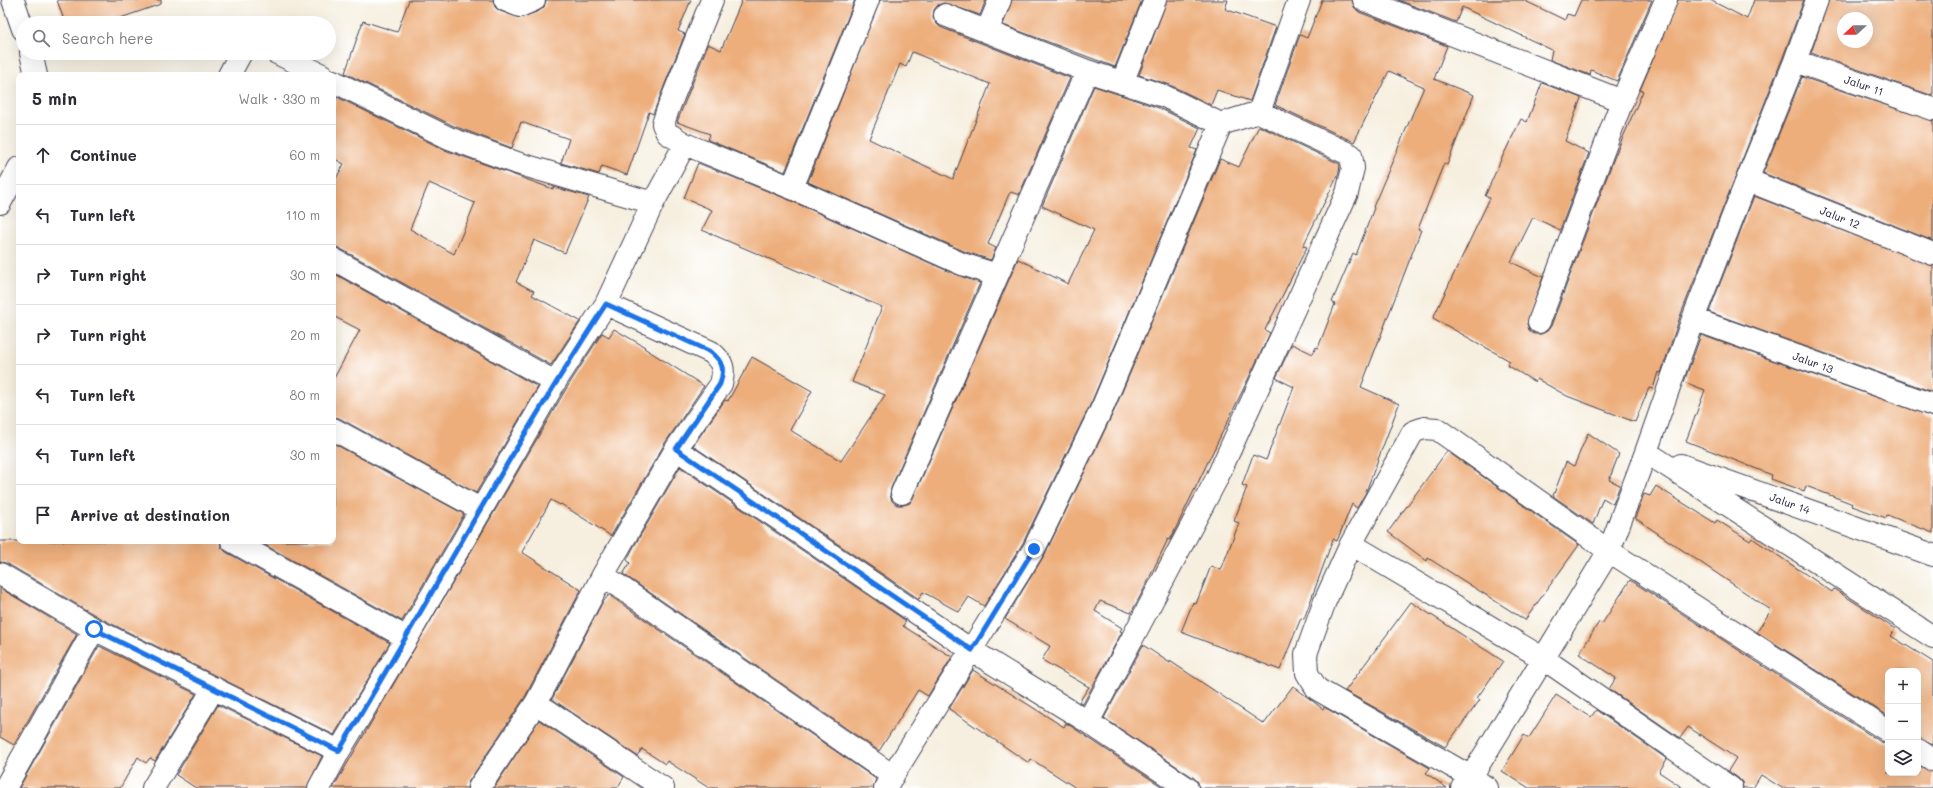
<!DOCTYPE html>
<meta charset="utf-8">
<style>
:root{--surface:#fff;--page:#f7f7f7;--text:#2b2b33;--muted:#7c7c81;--line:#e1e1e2}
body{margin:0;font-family:Mali,sans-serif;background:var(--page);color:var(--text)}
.controls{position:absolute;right:12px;bottom:12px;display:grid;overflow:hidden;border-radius:8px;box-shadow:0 4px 16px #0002}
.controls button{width:36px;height:36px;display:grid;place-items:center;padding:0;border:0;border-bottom:1px solid var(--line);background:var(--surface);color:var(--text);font:20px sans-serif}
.compass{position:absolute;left:1837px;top:12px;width:36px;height:36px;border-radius:50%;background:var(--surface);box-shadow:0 4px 16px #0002;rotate:248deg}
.stop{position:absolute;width:12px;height:12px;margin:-9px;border:3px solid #1a73e8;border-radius:50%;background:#fff}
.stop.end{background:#1a73e8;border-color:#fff;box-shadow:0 1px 4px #0008}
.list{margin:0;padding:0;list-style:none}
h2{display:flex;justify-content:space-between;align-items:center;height:52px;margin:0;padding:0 16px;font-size:17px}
h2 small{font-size:13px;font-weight:400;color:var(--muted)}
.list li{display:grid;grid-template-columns:26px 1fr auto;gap:12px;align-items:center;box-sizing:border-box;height:60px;padding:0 16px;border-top:1px solid var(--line)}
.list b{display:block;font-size:15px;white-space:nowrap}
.list em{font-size:13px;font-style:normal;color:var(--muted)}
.icon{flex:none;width:22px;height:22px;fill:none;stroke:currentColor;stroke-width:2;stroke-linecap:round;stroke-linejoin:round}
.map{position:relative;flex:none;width:1933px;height:788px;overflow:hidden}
.search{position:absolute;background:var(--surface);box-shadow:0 4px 16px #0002;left:16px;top:16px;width:320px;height:44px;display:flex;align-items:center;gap:10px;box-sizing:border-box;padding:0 14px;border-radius:22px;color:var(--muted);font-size:15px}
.panel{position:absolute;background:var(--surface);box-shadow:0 4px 16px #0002;left:16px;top:72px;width:320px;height:472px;border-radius:8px}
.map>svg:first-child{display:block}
.building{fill:#edae7c;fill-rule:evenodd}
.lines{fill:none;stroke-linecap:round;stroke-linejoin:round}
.street-casing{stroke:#424154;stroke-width:24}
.street{stroke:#fff;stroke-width:22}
.route{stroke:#1a73e8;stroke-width:5}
.labels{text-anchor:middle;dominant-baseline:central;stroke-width:3;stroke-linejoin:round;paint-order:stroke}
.street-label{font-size:11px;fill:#22223b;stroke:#fff}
</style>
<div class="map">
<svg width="1933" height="788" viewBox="0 0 1933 788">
<rect width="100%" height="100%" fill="#fff"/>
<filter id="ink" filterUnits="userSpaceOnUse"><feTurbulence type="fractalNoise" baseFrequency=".025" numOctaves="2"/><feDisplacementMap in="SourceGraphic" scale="8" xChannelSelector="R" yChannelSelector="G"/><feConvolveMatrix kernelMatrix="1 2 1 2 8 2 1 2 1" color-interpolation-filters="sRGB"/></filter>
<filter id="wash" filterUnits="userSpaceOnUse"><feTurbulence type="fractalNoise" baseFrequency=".012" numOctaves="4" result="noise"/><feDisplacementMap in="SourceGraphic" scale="16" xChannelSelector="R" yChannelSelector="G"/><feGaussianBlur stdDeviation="0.9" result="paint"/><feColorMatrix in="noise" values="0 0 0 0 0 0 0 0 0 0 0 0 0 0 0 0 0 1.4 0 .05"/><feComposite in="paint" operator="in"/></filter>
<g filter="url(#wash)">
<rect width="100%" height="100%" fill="#f6efdf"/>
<g id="blocks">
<!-- building -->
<path class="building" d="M 57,0 L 161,0 L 161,4 L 106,23 L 65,23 Z
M 409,0 L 493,0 L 495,7 L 500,11 L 520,18 L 539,11 L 544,7 L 546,0 L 691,0 L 678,31 L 685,34 L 653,114 L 649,112 L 627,175 L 602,166 L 599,174 L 561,163 L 569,139 L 521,122 L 512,148 L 454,126 L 345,73 L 363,21 L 397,32 Z
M 742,0 L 855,0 L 785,172 L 708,140 L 710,134 L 677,122 L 708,44 L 721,50 Z
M 880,0 L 986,0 L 980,15 L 944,3 L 938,5 L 934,10 L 933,17 L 936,23 L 940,27 L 1070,78 L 1019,195 L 1011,192 L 1009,194 L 988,244 L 996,248 L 991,260 L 966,252 L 808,182 ZM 912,52 L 990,84 L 953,179 L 869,139 L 900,64 L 906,67 Z
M 1012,0 L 1142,0 L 1115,67 L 1003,25 Z
M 1167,0 L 1228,0 L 1225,9 L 1276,27 L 1250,101 L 1217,90 L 1211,105 L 1170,85 L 1139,75 Z
M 1322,0 L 1352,0 L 1354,7 L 1359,12 L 1447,46 L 1434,79 L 1474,95 L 1447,165 L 1444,163 L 1418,229 L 1421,230 L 1361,387 L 1399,404 L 1365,494 L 1357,508 L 1352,504 L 1337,541 L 1333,539 L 1304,619 L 1301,618 L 1280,670 L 1181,632 L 1193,602 L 1196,604 L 1211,566 L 1221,570 L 1239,523 L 1234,521 L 1247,487 L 1242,485 L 1253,455 L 1266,460 L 1294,387 L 1276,378 L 1292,344 L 1313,354 L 1316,347 L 1318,348 L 1335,304 L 1332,302 L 1353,253 L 1356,255 L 1374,208 L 1373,207 L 1424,87 L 1389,71 L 1354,142 L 1275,105 L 1300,35 L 1307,38 Z
M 1398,0 L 1523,0 L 1565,20 L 1567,14 L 1574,16 L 1581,0 L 1652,0 L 1617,81 L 1591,70 L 1590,75 L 1550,60 L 1552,50 L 1462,7 L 1456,22 Z
M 1678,0 L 1710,0 L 1747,19 L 1754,0 L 1804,0 L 1783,57 L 1681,314 L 1661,373 L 1658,372 L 1653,389 L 1649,388 L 1635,422 L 1567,396 L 1537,379 L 1535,382 L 1507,365 L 1510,361 L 1433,318 L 1490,198 L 1485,196 L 1500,162 L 1521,119 L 1527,122 L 1542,83 L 1581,98 L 1565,141 L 1589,153 L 1560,230 L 1533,217 L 1511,262 L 1543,277 L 1527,324 L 1529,330 L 1534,334 L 1541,334 L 1547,331 L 1551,326 L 1614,158 L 1643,91 L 1640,90 Z
M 1829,0 L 1933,0 L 1933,96 L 1811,53 ZM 1843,18 L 1867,18 L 1867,42 L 1843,42 Z
M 1802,77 L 1933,121 L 1933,241 L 1763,173 Z
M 1094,86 L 1159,108 L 1200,128 L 1191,148 L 1197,150 L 1092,401 L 1023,543 L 984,606 L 969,597 L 959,612 L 923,592 L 919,599 L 693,446 L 725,400 L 728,401 L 752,357 L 812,391 L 790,430 L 841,461 L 885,395 L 852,382 L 882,307 L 702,230 L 712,210 L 684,198 L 698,163 L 787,199 L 957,275 L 980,283 L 891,488 L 890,495 L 892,501 L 897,505 L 904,505 L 910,503 L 913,498 L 1018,259 L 1068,284 L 1094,230 L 1042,206 Z
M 337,97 L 445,150 L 553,189 L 553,187 L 589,197 L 565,253 L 534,240 L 516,282 L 534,291 L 532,295 L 580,321 L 551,365 L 339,248 L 333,247 L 333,184 L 344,164 L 333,158 L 333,109 ZM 429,183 L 475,203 L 454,254 L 410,229 Z
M 1259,126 L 1340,164 L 1339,173 L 1303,246 L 1307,247 L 1265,330 L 1270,333 L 1254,367 L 1174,532 L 1170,540 L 1168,539 L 1144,589 L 1131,613 L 1100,601 L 1095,611 L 1122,628 L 1120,631 L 1122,632 L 1083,704 L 1079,702 L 1089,687 L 1042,660 L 1050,646 L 1005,619 L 1045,554 L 1114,411 L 1220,159 L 1239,167 Z
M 1754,196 L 1933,266 L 1933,392 L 1709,312 Z
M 333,273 L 538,387 L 476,493 L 339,418 L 333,417 L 333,380 L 360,330 L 333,316 Z
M 614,329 L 645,347 L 644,348 L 704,386 L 665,443 L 611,536 L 561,504 L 560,505 L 551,500 L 522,552 L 581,590 L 525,697 L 469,781 L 467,788 L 333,788 L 566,389 L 602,333 L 609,337 Z
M 1701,335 L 1933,417 L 1933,533 L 1887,515 L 1886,518 L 1852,506 L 1853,504 L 1806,486 L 1804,491 L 1771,479 L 1772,475 L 1686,441 L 1705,390 L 1684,382 Z
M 1588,433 L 1619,454 L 1609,480 L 1620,485 L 1613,504 L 1603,498 L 1593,524 L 1553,496 L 1566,462 L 1574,466 Z
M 333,443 L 464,514 L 402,621 L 258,541 L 333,541 Z
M 1447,451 L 1579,545 L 1525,620 L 1428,558 L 1427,561 L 1388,532 Z
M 680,467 L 906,621 L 903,626 L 952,657 L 928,696 L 918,690 L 879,751 L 623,574 L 630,563 L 627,560 L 632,550 Z
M 1656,486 L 1715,523 L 1717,520 L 1750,541 L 1752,538 L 1832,592 L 1834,589 L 1865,609 L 1895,629 L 1891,636 L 1933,662 L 1933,745 L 1918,738 L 1918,671 L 1888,671 L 1888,716 L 1757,632 L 1771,610 L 1635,518 L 1644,494 L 1650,496 Z
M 0,541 L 220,541 L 221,547 L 226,552 L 390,643 L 334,735 L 100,618 L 6,563 L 0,562 Z
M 1630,580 L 1881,742 L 1888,743 L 1888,773 L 1918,773 L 1918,765 L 1933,772 L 1933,788 L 1782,788 L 1761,775 L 1753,788 L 1743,788 L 1742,782 L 1738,778 L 1728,771 L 1736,758 L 1688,727 L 1680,738 L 1609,689 L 1616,678 L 1579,654 L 1599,622 L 1602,624 Z
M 0,588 L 77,634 L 14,745 L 0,737 Z
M 609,595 L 876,779 L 873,788 L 709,788 L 667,761 L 665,764 L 642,749 L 637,756 L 552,699 L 602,603 Z
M 1411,602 L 1503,661 L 1477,698 L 1480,700 L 1445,747 L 1345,691 Z
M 1143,645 L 1170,663 L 1170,661 L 1264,724 L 1293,686 L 1323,709 L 1324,707 L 1430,768 L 1426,773 L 1447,788 L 1199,788 L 1198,782 L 1194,778 L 1104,718 Z
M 99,646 L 196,694 L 155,761 L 150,758 L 146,763 L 138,757 L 120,788 L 19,788 Z
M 973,670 L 1064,727 L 1066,723 L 1164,788 L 1076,788 L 1031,759 L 1029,763 L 949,709 Z
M 1556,695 L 1591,717 L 1596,710 L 1667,759 L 1659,772 L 1683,788 L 1529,788 L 1502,771 L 1524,735 L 1529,738 Z
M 218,705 L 322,756 L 307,788 L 196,788 L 176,775 Z
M 539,720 L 624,777 L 617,788 L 494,788 Z"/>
</g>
</g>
<g filter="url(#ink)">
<use href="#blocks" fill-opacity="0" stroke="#424154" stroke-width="1"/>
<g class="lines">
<!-- street casing -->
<g class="street-casing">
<path id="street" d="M 13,0 L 23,29
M 505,0 L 520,6 L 534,0
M 712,0 L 668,109 L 663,124 L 667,133 L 685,144 L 792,188 L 962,264 L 997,275
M 1364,0 L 1622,101
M 945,15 L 1087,71 L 1164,96 L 1221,124 L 1259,112 L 1299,0
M 987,31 L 1000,0
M 31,53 L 36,75
M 277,53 L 322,75
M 1795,61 L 1933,109
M 229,75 L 241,53
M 333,81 L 449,138 L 517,163 L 653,203
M 1122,83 L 1155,0
M 1747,180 L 1933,254
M 792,188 L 868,0
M 0,203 L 19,168
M 333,259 L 555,382
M 1693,319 L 1933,405
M 1539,322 L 1622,101 L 1666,0
M 333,429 L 480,509
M 676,449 L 971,650 L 1088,722 L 1187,788
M 1646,452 L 1933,637
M 1681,465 L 1933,555
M 902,493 L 1087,71
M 232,541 L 407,638
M 1351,544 L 1544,659 L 1731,788
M 0,574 L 94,629 L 339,751
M 603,575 L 893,776
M 536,703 L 663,788
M 1088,722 L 1216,480 L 1347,193 L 1353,168 L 1351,155 L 1259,112
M 1918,750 L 1933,760
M 5,788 L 94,629
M 153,788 L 214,688
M 319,788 L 339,751 L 407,638 L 555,382 L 606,304 L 653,203 L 685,144
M 479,788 L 536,703 L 603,575 L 676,449 L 721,384 C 725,369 723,362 711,352 L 606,304
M 885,788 L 1034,549 L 1103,406 L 1221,124
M 1462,788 L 1471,777 L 1609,551 L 1646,452 L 1693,319 L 1747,180 L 1795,61 L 1817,0
M 1487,788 L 1471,777 L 1317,689 L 1307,673 L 1306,654 L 1325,601 L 1351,544 L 1413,432 L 1424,428 L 1437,429 L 1609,551 L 1888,731"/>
</g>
<!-- street -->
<use href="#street" class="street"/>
</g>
</g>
<g class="lines" filter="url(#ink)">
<!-- route -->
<path class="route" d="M 94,629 L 339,751 C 428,602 511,450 606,304 L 711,352 C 723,362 725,369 720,384 L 676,449 L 972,650 L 1034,549"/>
</g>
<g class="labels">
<!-- street labels -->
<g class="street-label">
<text transform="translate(1864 85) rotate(19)">Jalur 11</text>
<text transform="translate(1840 217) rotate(22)">Jalur 12</text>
<text transform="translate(1813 362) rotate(20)">Jalur 13</text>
<text transform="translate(1790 503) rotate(20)">Jalur 14</text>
</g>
</g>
</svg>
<div class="controls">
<button>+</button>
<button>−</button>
<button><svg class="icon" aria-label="layers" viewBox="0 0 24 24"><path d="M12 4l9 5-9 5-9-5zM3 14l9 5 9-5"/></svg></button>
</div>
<svg class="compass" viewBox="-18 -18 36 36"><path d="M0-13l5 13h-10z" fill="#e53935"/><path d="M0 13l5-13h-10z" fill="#7c7c81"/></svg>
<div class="stop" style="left:94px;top:629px"></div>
<div class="stop end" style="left:1034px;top:549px"></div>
<div class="search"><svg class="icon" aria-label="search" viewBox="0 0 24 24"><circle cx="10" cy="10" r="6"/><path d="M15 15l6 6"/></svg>Search here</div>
<section class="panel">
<h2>5 min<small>Walk · 330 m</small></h2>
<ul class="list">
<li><svg class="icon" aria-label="ahead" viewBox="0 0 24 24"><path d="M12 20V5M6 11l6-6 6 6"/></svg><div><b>Continue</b></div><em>60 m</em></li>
<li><svg class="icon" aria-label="left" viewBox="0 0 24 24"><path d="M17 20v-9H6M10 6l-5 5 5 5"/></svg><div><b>Turn left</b></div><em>110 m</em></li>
<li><svg class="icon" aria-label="right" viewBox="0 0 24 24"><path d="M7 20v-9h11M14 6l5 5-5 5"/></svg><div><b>Turn right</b></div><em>30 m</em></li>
<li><svg class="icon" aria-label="right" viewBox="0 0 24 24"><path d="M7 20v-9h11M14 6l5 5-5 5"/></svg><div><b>Turn right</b></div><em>20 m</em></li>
<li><svg class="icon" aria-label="left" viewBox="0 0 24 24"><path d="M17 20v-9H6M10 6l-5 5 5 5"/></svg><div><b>Turn left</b></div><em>80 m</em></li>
<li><svg class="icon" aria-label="left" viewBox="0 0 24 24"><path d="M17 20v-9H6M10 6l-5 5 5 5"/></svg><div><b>Turn left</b></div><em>30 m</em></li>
<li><svg class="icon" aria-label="arrive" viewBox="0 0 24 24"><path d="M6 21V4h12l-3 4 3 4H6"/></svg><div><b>Arrive at destination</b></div></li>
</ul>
</section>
</div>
